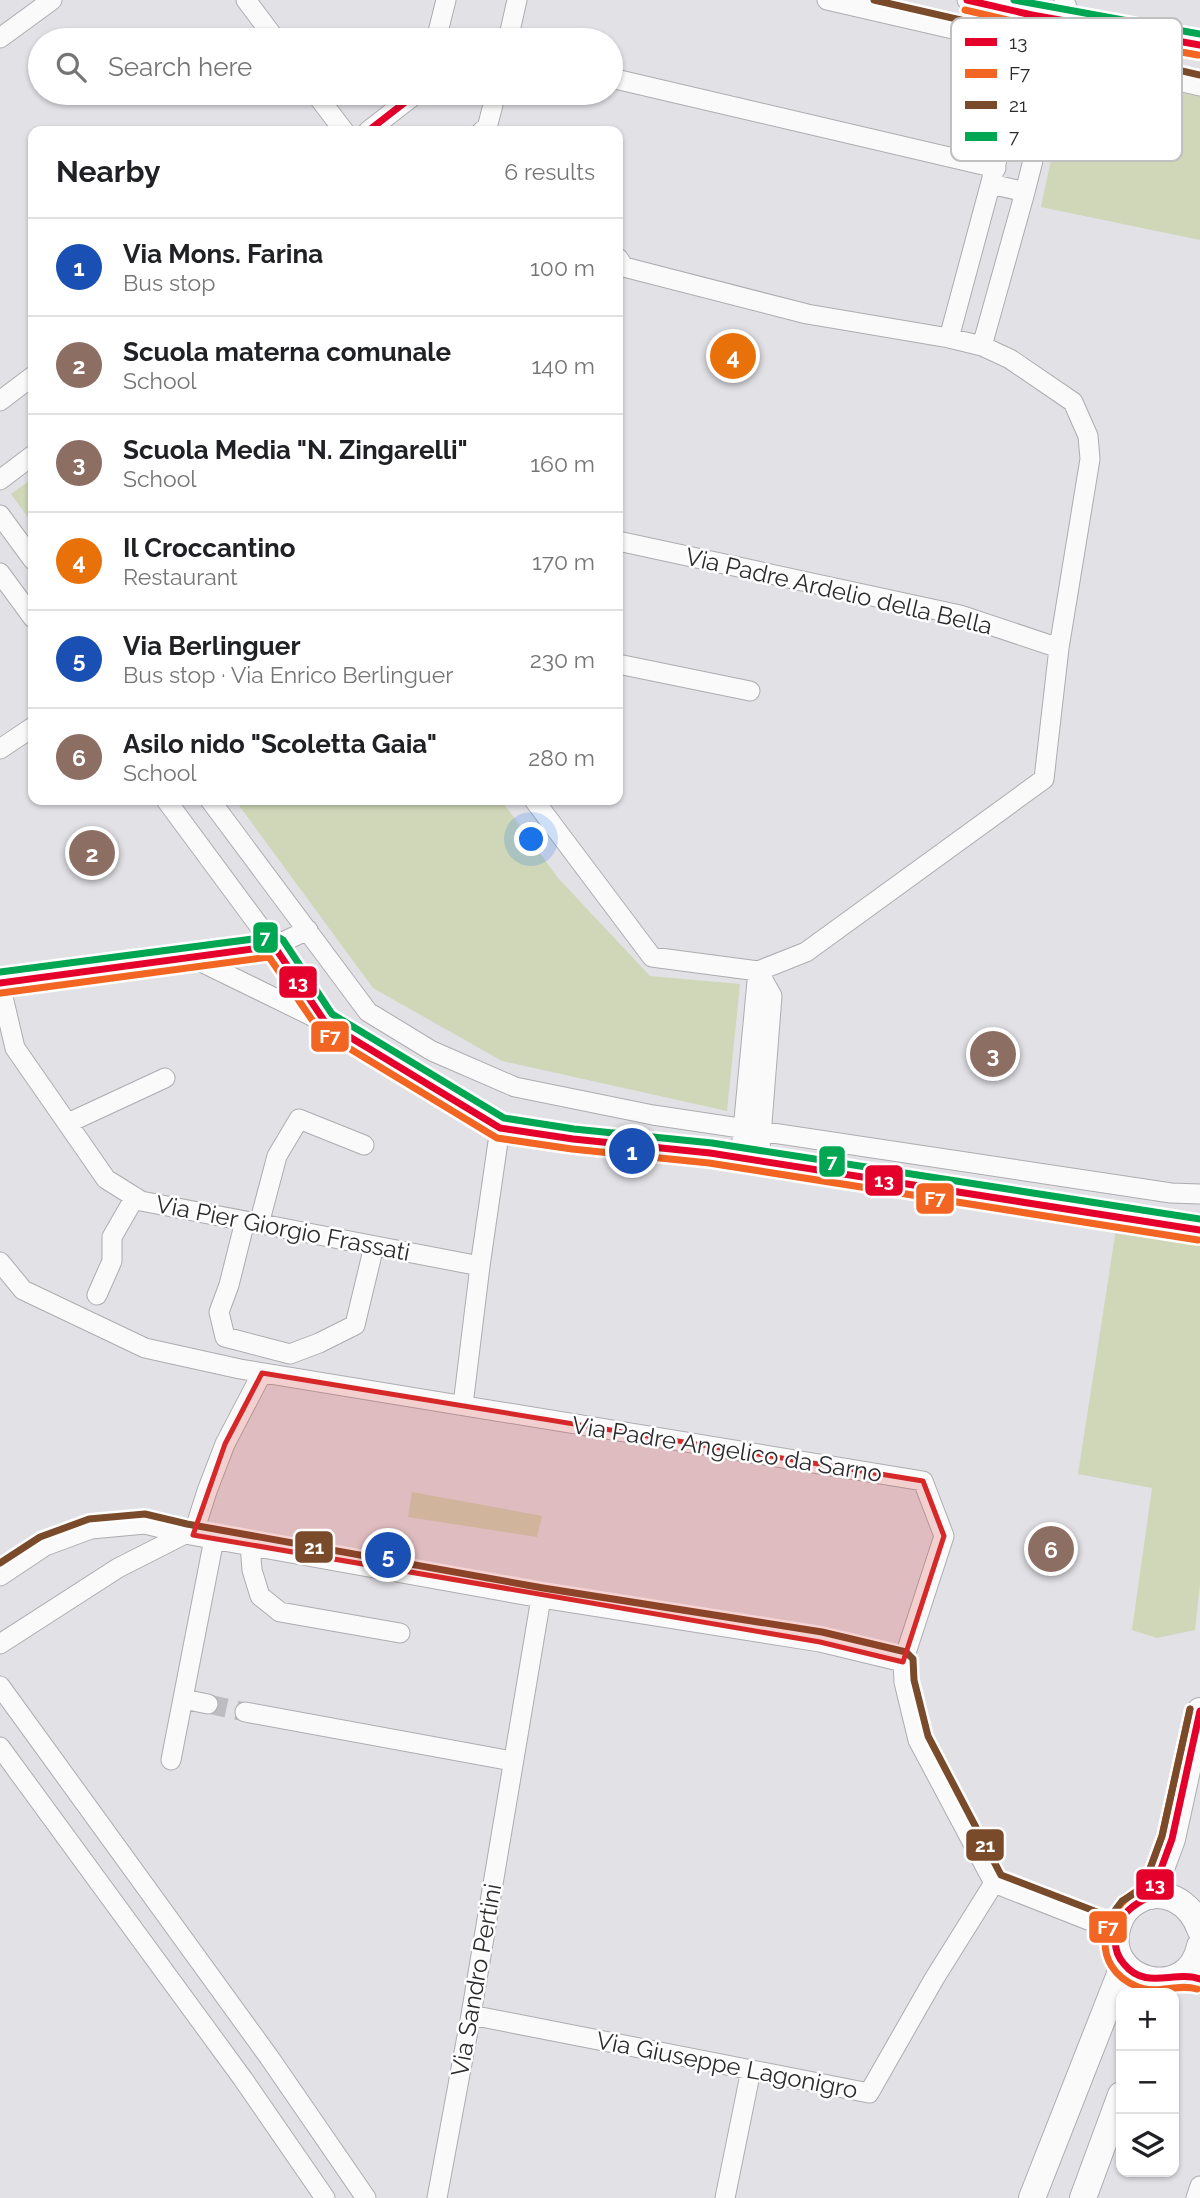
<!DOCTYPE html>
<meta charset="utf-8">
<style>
:root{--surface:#fff;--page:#f2f2f2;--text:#202124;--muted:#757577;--line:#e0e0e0;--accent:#6b6b6f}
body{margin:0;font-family:Raleway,sans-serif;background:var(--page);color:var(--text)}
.controls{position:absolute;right:21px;bottom:21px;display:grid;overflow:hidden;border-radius:14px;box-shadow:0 2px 5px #0004}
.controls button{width:63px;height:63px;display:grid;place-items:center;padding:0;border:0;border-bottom:2px solid var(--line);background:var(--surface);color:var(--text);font:35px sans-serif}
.you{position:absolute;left:532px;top:840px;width:24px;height:24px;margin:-18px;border:5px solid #fff;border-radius:50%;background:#1a73e8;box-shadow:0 0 0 10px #1a73e833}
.badge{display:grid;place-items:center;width:46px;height:46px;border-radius:50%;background:var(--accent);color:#fff;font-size:23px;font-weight:700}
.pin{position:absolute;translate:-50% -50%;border:4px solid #fff;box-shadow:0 2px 7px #0006}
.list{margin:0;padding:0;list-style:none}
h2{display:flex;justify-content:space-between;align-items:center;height:91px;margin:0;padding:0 28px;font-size:30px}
h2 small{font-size:23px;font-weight:400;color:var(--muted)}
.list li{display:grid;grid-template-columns:46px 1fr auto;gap:21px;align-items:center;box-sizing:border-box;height:98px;padding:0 28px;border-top:2px solid var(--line)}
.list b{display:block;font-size:26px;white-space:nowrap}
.list p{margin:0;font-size:23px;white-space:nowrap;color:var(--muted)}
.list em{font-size:23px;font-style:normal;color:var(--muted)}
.icon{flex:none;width:38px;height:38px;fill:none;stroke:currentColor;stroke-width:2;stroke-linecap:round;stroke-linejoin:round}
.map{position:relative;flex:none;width:1200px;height:2198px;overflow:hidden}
.search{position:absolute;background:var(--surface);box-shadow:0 2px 5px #0004;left:28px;top:28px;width:595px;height:77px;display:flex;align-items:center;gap:18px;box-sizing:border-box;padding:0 24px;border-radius:38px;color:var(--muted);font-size:26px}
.panel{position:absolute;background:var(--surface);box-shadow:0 2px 5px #0004;left:28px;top:126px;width:595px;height:679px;border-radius:14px}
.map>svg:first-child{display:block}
.green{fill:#cfd7b8}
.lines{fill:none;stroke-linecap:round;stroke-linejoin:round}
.street-tunnel{stroke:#bdbdc1;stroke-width:19;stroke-dasharray:19 10;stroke-linecap:butt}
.street-casing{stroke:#adadb0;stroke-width:21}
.secondary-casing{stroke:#adadb0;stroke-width:28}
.street{stroke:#fafafb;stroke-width:19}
.secondary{stroke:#fafafb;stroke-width:26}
.bus-1-casing{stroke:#fff;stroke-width:12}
.bus-2-casing{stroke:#fff;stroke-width:12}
.bus-3-casing{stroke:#fff;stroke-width:12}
.bus-4-casing{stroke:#fff;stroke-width:12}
.bus-1{stroke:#e4002b;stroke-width:7}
.bus-2{stroke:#f26522;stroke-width:7}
.bus-3{stroke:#7a4b2a;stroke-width:7}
.bus-4{stroke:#00a651;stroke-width:7}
.marked{fill:#d62828;fill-opacity:0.2;stroke:#d62828;stroke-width:5;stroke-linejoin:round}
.labels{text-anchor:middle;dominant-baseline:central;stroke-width:5;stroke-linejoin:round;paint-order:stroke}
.street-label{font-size:24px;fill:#2c2c2f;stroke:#fff}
.key{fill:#fff;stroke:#c0c0c1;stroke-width:2}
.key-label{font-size:19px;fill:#2c2c2f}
.line-badge{stroke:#fff;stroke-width:2.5}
.badge-label{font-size:19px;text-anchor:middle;font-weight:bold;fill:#fff}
</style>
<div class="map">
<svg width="1200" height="2198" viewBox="0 0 1200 2198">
<rect width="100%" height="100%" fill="#e1e1e6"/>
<!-- green -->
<path class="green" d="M 1112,77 L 1200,97 L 1200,240 L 1041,207 L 1065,94 Z
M 33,478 L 33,524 L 11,494 Z
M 235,800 L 501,800 L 558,878 L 650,976 L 740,984 L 727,1111 L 502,1061 L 373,988 Z
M 1117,1223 L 1200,1238 L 1200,1584 L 1195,1630 L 1157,1638 L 1132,1630 L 1152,1488 L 1078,1474 Z
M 412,1492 L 542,1516 L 537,1537 L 408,1517 Z"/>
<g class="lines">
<!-- street-tunnel -->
<path class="street-tunnel" d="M 208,1704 L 245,1712"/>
<!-- street casing -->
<g class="street-casing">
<path id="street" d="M 246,0 L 276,40
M 827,0 L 1200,86
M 967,0 L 1032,15 L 1200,45
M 0,38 L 52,0
M 436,40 L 446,0
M 508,40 L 517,0
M 611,78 L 996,168
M 315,93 L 344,131
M 368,131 L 417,93
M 482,131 L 487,128 L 496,93
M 991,184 L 1025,192
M 618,258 L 624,267 L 807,314 L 949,338 L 982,346 L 1010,359 L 1073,402 L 1088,436 L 1090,459 L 1059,648 L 1044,779 L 806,952 L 758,971
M 949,338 L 1019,78 L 1016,44 L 1025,13
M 982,346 L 1025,192 L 1060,54 L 1073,22 L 1064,0
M 0,401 L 33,376
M 0,480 L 33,455
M 0,515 L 33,560
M 618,541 L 960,615 L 1059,648
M 0,573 L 33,618
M 618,664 L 750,691
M 0,749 L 33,727
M 166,800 L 274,946 L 325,1022 L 500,1128 L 573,1139 L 710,1153 L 1200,1230
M 210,800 L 368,1012 L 432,1051 L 515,1087 L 653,1115 L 1171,1193 L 1200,1194
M 534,800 L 652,957 L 758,971
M 191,957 L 322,1021
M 758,971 L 772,996 L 759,1161
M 0,983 L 274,946 L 308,930
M 0,984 L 15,1048 L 106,1179 L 141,1201 L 480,1266
M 68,1123 L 165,1078
M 742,1141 L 758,971
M 245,1221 L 229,1285 L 219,1312 L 225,1337 L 290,1354 L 319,1343 L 355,1325 L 374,1246
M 259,1224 L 277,1156 L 299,1119 L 364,1145
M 0,1262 L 23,1290 L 145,1348 L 240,1369 L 923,1481 L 944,1536 L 903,1662 L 904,1682 L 918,1740 L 994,1883 L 1116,1931
M 97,1295 L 112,1261 L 112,1237 L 135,1197
M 463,1405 L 480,1266 L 500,1128
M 193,1535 L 207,1491 L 225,1444 L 262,1373
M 250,1545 L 252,1570 L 260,1596 L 280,1612 L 400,1633
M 0,1576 L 45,1546 L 91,1529 L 145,1524 L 185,1534 L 541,1598 L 820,1642 L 903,1662
M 0,1644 L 118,1568 L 185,1534
M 0,1686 L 269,2057 L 366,2198
M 183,1699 L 208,1704
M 245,1712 L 512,1761
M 0,1747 L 243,2079 L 325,2198
M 171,1760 L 214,1539
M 471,2015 L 869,2093 L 934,1979 L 994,1883
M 437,2198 L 471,2015 L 541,1598
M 725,2198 L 751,2070
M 1196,2198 L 1200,2186"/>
</g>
<!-- secondary casing -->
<g class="secondary-casing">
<path id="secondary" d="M 1151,1896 L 1172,1839 L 1200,1711
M 1200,1929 C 1191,1903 1163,1885 1137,1901 C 1128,1906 1121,1915 1118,1925 C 1100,1982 1188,2005 1200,1946
M 1032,2198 L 1124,1964
M 1083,2198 L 1121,2095"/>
</g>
<!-- street -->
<use href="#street" class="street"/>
<!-- secondary -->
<use href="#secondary" class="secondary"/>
<!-- bus-1 casing -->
<g class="bus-1-casing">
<path id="bus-1" d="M 967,0 L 1032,15 L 1200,45
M 368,131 L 417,93
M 0,983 L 274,946 L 325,1022 L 500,1128 L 573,1139 L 710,1153 L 1200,1230
M 1200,1711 L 1172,1839 L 1151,1896 C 1134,1904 1119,1914 1116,1934 C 1114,1945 1117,1956 1124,1964 C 1146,1991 1173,1970 1200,1979"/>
</g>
<!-- bus-2 casing -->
<g class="bus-2-casing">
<path id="bus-2" d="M 965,10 L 1030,25 L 1198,55
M 1,993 L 269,957 L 319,1030 L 497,1138 L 572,1149 L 709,1163 L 1198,1240
M 1190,1709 L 1162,1836 L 1143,1888 C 1099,1908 1088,1967 1138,1987 C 1158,1995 1177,1983 1197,1989"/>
</g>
<!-- bus-3 casing -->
<g class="bus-3-casing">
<path id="bus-3" d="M 874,0 L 1200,75
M 0,1563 L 40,1537 L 89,1519 L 145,1514 L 187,1524 L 543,1588 L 822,1632 L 906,1652 L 913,1659 L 914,1680 L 928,1736 L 1001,1875 L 1110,1917 L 1122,1901 L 1143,1888 L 1162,1836 L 1190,1709"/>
</g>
<!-- bus-4 casing -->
<g class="bus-4-casing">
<path id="bus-4" d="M 1014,0 L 1200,34
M 0,972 L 276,936 L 283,940 L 332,1014 L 504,1118 L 574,1129 L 712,1143 L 1200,1219"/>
</g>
<!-- bus-1 -->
<use href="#bus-1" class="bus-1"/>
<!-- bus-2 -->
<use href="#bus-2" class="bus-2"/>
<!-- bus-3 -->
<use href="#bus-3" class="bus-3"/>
<!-- bus-4 -->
<use href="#bus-4" class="bus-4"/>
</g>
<!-- marked area -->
<path class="marked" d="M 262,1373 L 923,1481 L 944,1536 L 903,1662 L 820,1642 L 193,1535 L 225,1444 Z"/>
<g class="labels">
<!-- street labels -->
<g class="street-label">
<text transform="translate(839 591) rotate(13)">Via Padre Ardelio della Bella</text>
<text transform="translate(283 1228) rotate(11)">Via Pier Giorgio Frassati</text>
<text transform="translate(727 1449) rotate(9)">Via Padre Angelico da Sarno</text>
<text transform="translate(476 1980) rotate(-80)">Via Sandro Pertini</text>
<text transform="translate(727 2065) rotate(11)">Via Giuseppe Lagonigro</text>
</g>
</g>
<!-- legend -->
<rect x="951" y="18" width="231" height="143" rx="10" class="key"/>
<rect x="965" y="38" width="32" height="8" fill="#e4002b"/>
<rect x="965" y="69" width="32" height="9" fill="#f26522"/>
<rect x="965" y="101" width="32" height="8" fill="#7a4b2a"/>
<rect x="965" y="132" width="32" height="9" fill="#00a651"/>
<g class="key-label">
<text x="1009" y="49">13</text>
<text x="1009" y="80">F7</text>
<text x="1009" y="112">21</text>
<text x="1009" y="143">7</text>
</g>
<g class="line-badge">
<rect x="252" y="921" width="27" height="33" rx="7" fill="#00a651"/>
<rect x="278" y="965" width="40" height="34" rx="7" fill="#e4002b"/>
<rect x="310" y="1020" width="40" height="33" rx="7" fill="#f26522"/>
<rect x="818" y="1145" width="28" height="33" rx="7" fill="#00a651"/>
<rect x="864" y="1164" width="40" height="33" rx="7" fill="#e4002b"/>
<rect x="915" y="1182" width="40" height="33" rx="7" fill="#f26522"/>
<rect x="294" y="1530" width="40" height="34" rx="7" fill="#7a4b2a"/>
<rect x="965" y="1828" width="40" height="34" rx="7" fill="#7a4b2a"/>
<rect x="1135" y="1868" width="40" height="33" rx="7" fill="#e4002b"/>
<rect x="1088" y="1910" width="40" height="34" rx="7" fill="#f26522"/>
</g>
<g class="badge-label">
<text x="265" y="944">7</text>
<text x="298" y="989">13</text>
<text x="330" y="1043">F7</text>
<text x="832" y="1168">7</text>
<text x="884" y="1187">13</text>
<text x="935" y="1205">F7</text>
<text x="314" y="1554">21</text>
<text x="985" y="1852">21</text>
<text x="1155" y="1891">13</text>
<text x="1108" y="1934">F7</text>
</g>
</svg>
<div class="controls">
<button>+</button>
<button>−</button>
<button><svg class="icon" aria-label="layers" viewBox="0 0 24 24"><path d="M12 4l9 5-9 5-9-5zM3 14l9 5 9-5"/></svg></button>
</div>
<div class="you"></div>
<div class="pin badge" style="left:632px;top:1151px;background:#1a4fb4">1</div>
<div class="pin badge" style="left:92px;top:853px;background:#8d6e63">2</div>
<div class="pin badge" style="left:993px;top:1054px;background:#8d6e63">3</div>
<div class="pin badge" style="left:733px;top:356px;background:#e8710a">4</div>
<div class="pin badge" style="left:388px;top:1555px;background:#1a4fb4">5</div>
<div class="pin badge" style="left:1051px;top:1549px;background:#8d6e63">6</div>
<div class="search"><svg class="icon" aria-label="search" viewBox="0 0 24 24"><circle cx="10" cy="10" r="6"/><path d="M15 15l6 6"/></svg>Search here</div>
<section class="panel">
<h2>Nearby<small>6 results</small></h2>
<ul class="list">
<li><span class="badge" style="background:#1a4fb4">1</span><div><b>Via Mons. Farina</b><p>Bus stop</p></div><em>100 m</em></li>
<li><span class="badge" style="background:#8d6e63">2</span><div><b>Scuola materna comunale</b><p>School</p></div><em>140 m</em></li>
<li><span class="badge" style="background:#8d6e63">3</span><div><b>Scuola Media &quot;N. Zingarelli&quot;</b><p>School</p></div><em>160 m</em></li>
<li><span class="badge" style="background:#e8710a">4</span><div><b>Il Croccantino</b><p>Restaurant</p></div><em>170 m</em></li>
<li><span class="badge" style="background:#1a4fb4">5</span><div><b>Via Berlinguer</b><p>Bus stop · Via Enrico Berlinguer</p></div><em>230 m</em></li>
<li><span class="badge" style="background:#8d6e63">6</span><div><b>Asilo nido &quot;Scoletta Gaia&quot;</b><p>School</p></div><em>280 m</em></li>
</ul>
</section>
</div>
